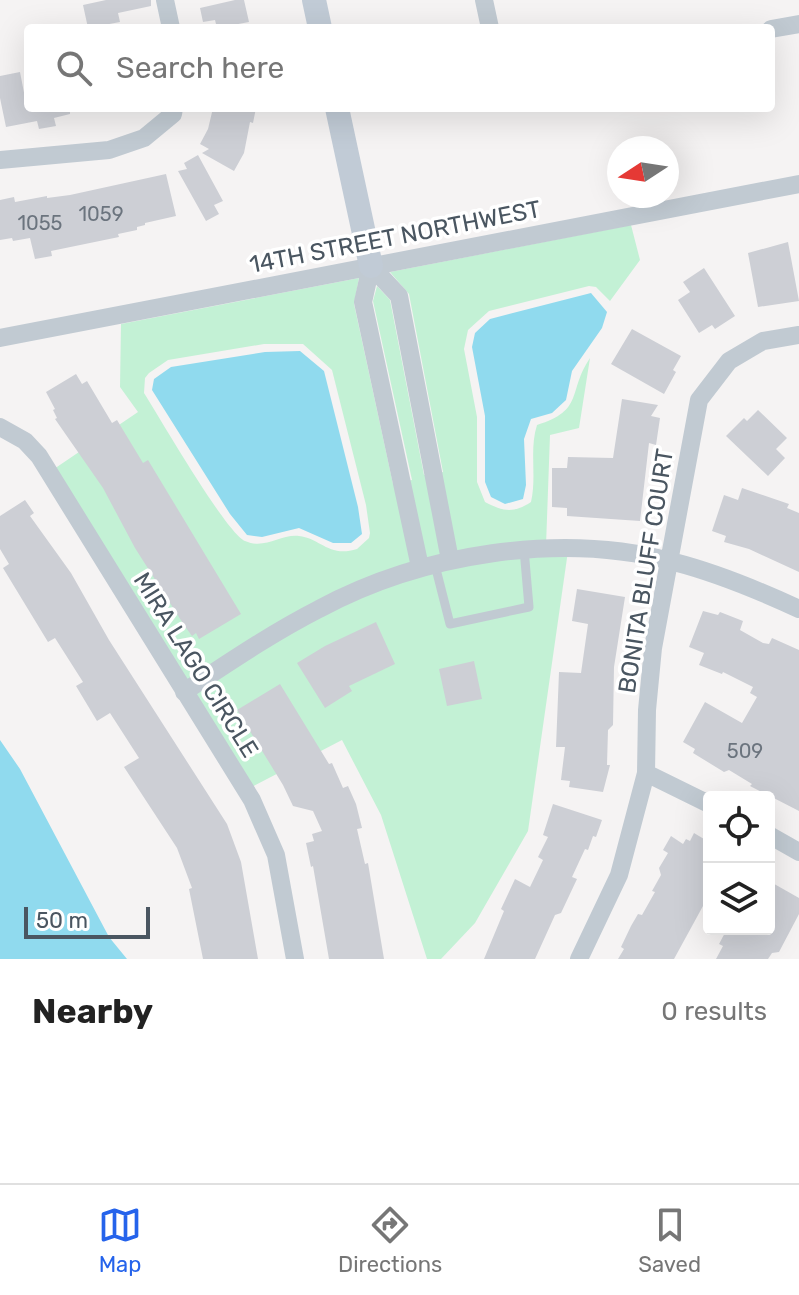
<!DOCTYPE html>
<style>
:root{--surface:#fff;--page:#f2f2f2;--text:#222;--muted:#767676;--line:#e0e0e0;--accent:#2563eb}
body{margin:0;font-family:Rubik,sans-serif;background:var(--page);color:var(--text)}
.controls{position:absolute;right:24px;bottom:24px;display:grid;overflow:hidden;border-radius:8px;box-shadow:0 8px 32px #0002}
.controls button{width:72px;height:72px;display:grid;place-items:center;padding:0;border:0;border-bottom:2px solid var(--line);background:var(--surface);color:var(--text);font:40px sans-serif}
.compass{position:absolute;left:607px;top:136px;width:72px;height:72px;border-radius:50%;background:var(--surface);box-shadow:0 8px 32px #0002;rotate:258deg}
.scale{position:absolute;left:24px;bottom:20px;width:126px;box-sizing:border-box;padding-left:8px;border:4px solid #4a5661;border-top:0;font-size:22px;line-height:28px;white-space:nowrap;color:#4a5661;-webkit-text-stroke:6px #fff;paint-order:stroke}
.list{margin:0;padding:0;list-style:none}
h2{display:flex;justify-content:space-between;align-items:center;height:104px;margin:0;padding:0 32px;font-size:34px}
h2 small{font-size:26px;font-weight:400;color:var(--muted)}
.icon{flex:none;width:44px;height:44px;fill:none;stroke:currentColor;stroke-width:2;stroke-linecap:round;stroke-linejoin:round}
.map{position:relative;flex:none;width:799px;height:959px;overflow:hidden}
.search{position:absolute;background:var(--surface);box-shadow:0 8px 32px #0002;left:24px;right:24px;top:24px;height:88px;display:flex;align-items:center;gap:20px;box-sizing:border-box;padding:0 28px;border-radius:8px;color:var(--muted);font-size:30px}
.sheet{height:224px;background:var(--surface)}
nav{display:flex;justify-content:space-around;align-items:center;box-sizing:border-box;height:112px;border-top:2px solid var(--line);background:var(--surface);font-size:22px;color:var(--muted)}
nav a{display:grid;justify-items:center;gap:4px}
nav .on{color:var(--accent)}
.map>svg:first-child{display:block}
.green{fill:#c3f1d5;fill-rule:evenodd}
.water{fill:#90daee}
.building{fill:#cdcfd5}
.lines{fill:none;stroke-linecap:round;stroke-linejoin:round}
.lane{stroke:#c1cad2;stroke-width:9}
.street{stroke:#c1cad2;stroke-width:18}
.secondary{stroke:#c1cbd6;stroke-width:24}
.labels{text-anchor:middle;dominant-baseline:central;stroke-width:7;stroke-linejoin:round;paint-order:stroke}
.number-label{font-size:20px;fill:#6b747e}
.street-label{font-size:24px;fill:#4a5661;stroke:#fff}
</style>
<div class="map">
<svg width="799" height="959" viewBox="0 0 799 959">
<rect width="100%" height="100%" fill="#f5f3f3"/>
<!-- green -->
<path class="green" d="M 631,225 L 640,260 L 610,301 L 596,287 L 589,286 L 489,311 L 468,330 L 464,349 L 477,417 L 477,482 L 485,502 C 502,511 513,514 531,502 C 537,476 529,450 537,425 C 585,410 567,392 590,358 L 579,428 L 550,435 L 546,546 L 568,551 L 528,831 L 475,923 L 441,959 L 427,959 L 381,815 L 342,740 L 246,790 L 51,471 L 138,412 L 120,387 L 121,324 L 359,278 L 354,304 L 393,484 L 412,480 L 373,301 L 377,286 L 390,300 L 424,475 L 443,472 L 409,294 L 390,272 ZM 264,344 L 303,344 L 332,370 L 366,505 L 370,533 L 369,538 L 357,549 C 329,558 320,538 299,536 C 280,534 265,550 245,541 C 226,533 160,418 144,393 L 145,378 L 149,373 L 168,360 Z"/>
<!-- water -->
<path class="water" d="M 591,293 L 607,312 L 602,328 L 572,371 L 566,400 L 552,413 L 531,419 L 524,439 L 526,485 L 523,499 L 505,504 L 491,497 L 485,482 L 485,416 L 472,347 L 475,333 L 490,319 Z
M 300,351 L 324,371 L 358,507 L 362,534 L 351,543 L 333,543 L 299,528 L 262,537 L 247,535 L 230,514 L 152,390 L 154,379 L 171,367 L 265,352 Z
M 0,740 L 20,769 L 109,937 L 127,959 L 0,959 Z"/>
<!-- building -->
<path class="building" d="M 106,0 L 151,0 L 151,6 L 118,13 L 120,22 L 88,28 L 83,5 Z
M 235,0 L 244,0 L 249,22 L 217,28 L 215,20 L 203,22 L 200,8 Z
M 20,72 L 27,108 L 70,108 L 70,114 L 54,118 L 56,126 L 39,129 L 37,121 L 6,127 L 0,98 L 0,76 Z
M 213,108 L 256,108 L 253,123 L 250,122 L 244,153 L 234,171 L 202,153 L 209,149 L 200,144 L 208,129 Z
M 198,155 L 223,201 L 214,205 L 219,214 L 206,221 L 178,171 L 187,169 L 184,163 Z
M 166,174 L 176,216 L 145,223 L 145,225 L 137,227 L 137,230 L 118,234 L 119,237 L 51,251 L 52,256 L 35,259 L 30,238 L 13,241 L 12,238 L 0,240 L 0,200 L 14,197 L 15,202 L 47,196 L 47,198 L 70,195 Z
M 788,242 L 799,301 L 758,307 L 748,253 Z
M 704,268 L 735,316 L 715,329 L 712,325 L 699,333 L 678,300 L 690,292 L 683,282 Z
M 632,329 L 681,356 L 673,370 L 676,372 L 664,394 L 611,364 Z
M 76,374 L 82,384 L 87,381 L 112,423 L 117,420 L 143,463 L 148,460 L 241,614 L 199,639 L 196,633 L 192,636 L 184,625 L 135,548 L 103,488 L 55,419 L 57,418 L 53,410 L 55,409 L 46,392 Z
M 622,399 L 658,405 L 651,416 L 660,418 L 656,445 L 649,443 L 640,521 L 567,516 L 567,508 L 552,507 L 552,468 L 567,468 L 568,457 L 613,458 Z
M 758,410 L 787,438 L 776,449 L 785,458 L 768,476 L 726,436 L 744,418 L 747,421 Z
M 742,488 L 789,504 L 787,508 L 799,513 L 799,572 L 749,549 L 724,542 L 726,536 L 712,531 L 724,495 L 738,500 Z
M 25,500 L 34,513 L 30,516 L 71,573 L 109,640 L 227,824 L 241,862 L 258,959 L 203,959 L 189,889 L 192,888 L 177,848 L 124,767 L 139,758 L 110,713 L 97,721 L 76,686 L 83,682 L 55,638 L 48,642 L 3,568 L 9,564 L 0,549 L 0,516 Z
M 577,589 L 625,597 L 614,667 L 613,725 L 608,730 L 607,765 L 610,765 L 603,792 L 569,787 L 570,781 L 561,780 L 565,747 L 556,747 L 559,672 L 581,673 L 588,624 L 572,621 Z
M 703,611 L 718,615 L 720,612 L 743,621 L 740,630 L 763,643 L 769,644 L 772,638 L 799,650 L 799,811 L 750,786 L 752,784 L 729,770 L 724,772 L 693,753 L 695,749 L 683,742 L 705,702 L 742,723 L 757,697 L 750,693 L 753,687 L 723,672 L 722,674 L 699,665 L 704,653 L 689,647 Z
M 376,622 L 395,664 L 349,686 L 352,691 L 325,708 L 297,663 L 325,646 Z
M 474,661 L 482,699 L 447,706 L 439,669 Z
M 280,684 L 329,764 L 332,763 L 343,788 L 348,786 L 356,804 L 362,828 L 357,829 L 365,864 L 368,863 L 384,959 L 329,959 L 313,866 L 311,867 L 306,843 L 314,841 L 312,834 L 322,831 L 313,811 L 293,806 L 283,785 L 237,710 Z
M 553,804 L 602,820 L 596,837 L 593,836 L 588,850 L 585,849 L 572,877 L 577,879 L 561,913 L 555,915 L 535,959 L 484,959 L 504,911 L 501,909 L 515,879 L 530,887 L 543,860 L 538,857 L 548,837 L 543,835 Z
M 694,833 L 709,842 L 709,895 L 674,959 L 618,959 L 624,949 L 621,947 L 631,926 L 638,914 L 642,915 L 655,892 L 652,891 L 661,875 L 659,868 L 668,853 L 663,850 L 671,836 L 683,844 L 686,839 L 690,841 Z
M 769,881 L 799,898 L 799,914 L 779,952 L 772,953 L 768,959 L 716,959 L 723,946 L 719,944 L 727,929 L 769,929 Z"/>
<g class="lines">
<!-- lane -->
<path class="lane" d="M 435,565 L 450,624 L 529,607 L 524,549"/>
<!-- street -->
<path class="street" d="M 165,0 L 171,28
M 484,0 L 490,28
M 771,29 L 799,24
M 0,160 L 109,150 L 144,138 L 173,114 L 174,108
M 371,266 L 399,296 L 450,560
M 371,266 L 363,302 L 420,567
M 0,338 L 799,184
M 0,427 L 25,441 L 39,456 L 252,800 L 276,855 L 295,959
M 184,692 C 228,663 272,633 319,609 C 421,554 561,531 674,562 C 717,573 758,590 799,609
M 646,773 L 709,804
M 769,835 L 799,852
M 579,959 L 619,875 L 646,773 L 647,710 L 653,648 L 699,400 L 729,361 L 763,341 L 799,335"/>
<!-- secondary -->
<path class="secondary" d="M 314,0 L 320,28
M 337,108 L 371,266"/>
</g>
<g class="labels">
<!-- number labels -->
<g class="number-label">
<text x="101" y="214">1059</text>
<text x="40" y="223">1055</text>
<text x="745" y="751">509</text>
</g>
<!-- street labels -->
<g class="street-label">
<text transform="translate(395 237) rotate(-11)">14TH STREET NORTHWEST</text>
<text transform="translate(646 571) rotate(-81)">BONITA BLUFF COURT</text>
<text transform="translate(196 665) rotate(58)">MIRA LAGO CIRCLE</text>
</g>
</g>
</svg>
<div class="controls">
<button><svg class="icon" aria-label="locate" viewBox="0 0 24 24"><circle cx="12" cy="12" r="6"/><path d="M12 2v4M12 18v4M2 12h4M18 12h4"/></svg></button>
<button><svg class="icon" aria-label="layers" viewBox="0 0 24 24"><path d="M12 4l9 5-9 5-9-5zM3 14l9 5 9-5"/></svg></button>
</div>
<svg class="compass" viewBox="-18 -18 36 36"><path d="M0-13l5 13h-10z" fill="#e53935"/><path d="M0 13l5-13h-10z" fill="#767676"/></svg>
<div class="scale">50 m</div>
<div class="search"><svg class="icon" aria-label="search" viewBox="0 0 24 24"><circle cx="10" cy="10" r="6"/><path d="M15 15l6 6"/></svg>Search here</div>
</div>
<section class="sheet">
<h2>Nearby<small>0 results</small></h2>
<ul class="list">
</ul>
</section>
<nav>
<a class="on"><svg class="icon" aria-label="map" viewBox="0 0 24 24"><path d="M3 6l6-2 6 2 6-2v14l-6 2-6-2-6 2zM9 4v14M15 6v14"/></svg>Map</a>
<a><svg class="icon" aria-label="directions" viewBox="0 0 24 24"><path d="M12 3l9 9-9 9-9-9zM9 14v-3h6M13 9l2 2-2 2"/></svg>Directions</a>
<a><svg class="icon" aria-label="saved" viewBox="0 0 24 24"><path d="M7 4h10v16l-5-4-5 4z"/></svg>Saved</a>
</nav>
